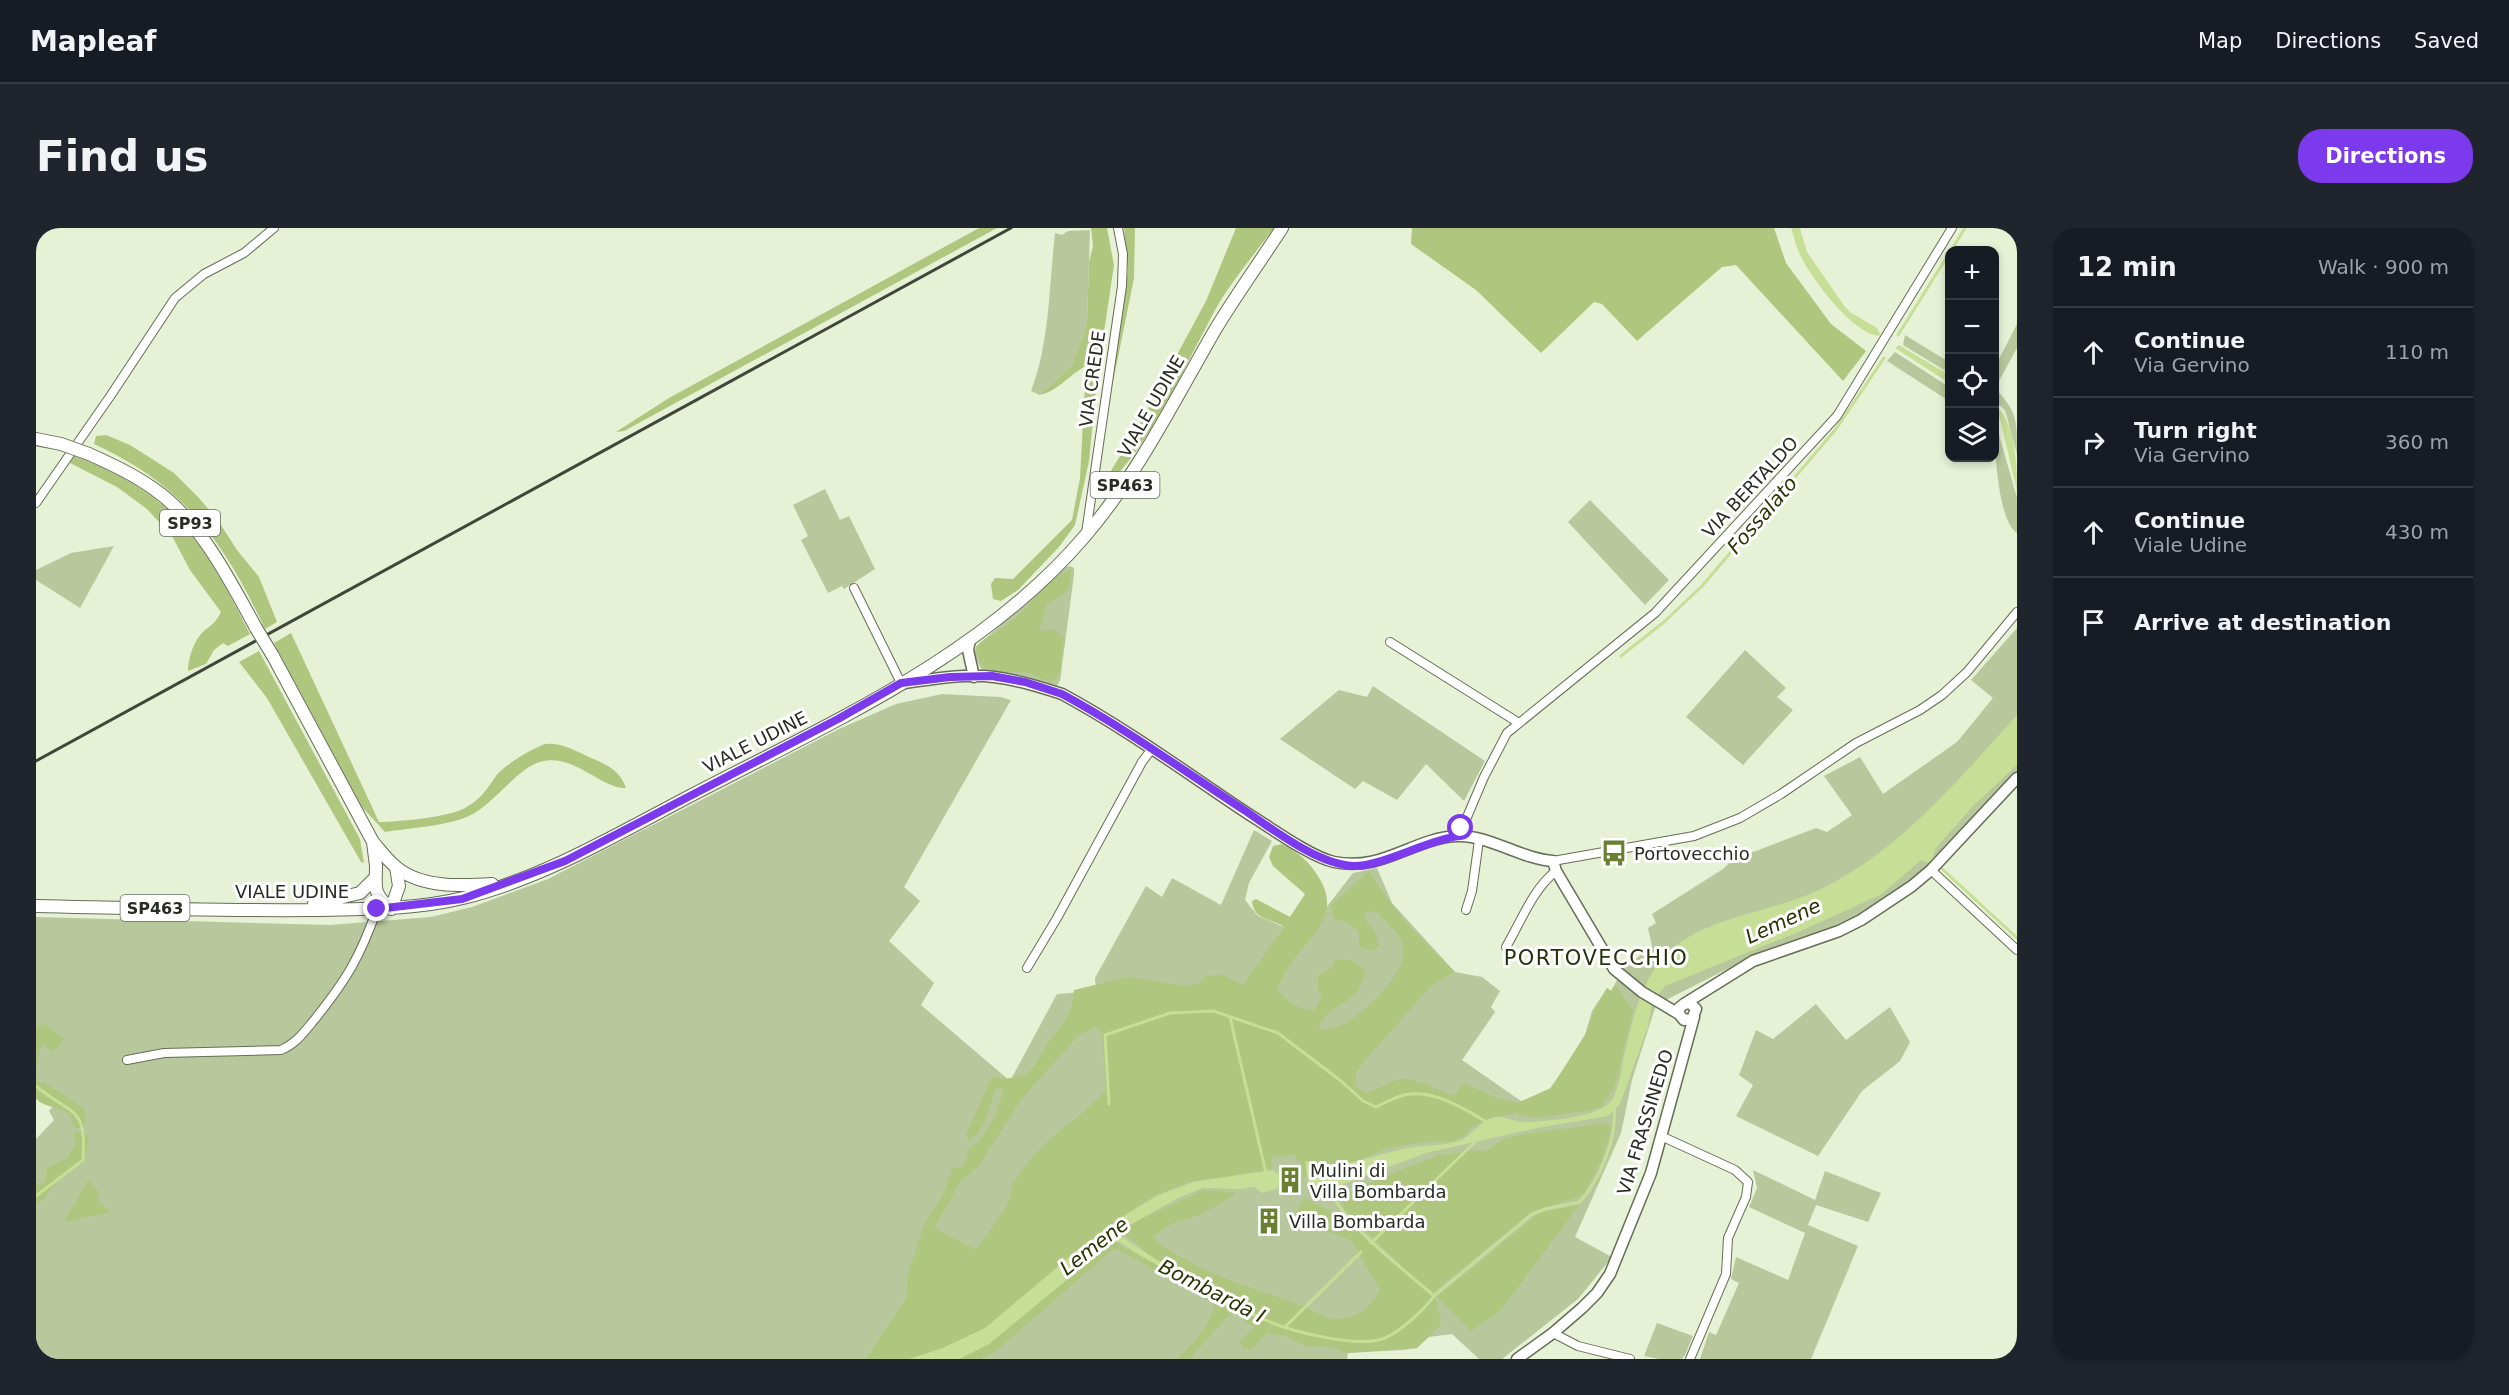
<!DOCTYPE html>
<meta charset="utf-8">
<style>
:root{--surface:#171b24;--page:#20242c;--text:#f1f3f6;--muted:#9ea1a6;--line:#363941;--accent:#7c3aed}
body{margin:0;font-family:"DejaVu Sans",sans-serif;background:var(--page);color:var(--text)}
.controls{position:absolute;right:18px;top:18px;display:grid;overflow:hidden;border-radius:12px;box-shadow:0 3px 9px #0003}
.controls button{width:54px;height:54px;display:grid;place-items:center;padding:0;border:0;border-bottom:2px solid var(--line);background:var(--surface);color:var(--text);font:30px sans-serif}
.stop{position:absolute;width:18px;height:18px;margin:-14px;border:4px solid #7c3aed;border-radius:50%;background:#fff}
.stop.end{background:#7c3aed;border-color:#fff;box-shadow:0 2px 6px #0008}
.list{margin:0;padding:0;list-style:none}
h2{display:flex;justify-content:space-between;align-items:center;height:78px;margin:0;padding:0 24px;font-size:26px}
h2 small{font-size:20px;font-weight:400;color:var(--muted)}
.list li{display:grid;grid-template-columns:39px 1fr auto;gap:18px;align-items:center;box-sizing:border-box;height:90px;padding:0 24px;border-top:2px solid var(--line)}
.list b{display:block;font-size:22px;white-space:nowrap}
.list p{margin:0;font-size:20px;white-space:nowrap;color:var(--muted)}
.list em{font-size:20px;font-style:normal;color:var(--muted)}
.icon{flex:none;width:33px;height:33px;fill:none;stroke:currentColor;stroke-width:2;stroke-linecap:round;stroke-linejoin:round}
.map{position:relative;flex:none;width:1981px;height:1131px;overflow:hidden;border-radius:24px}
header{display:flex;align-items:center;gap:36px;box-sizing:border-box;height:84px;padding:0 30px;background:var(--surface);border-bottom:2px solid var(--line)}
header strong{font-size:28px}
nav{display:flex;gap:33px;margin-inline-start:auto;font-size:21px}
.intro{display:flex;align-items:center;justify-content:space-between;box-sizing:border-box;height:144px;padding:0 36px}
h1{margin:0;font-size:42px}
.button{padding:15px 27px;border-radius:24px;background:var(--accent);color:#fff;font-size:21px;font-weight:700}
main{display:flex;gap:36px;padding:0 36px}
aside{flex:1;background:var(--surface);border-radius:24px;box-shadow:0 3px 9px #0003}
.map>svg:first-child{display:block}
.green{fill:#b8c79c}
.forest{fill:#afc67e;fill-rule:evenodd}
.water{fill:#c7de96}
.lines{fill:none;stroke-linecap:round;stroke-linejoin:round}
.stream{stroke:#c7de96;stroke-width:3}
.minor-casing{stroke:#666e56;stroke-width:10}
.tertiary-casing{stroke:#666e56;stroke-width:13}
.primary-casing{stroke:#666e56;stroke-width:14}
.minor{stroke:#fff;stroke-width:8}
.tertiary{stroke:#fff;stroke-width:10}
.primary{stroke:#fff;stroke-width:12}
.rail{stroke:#41463a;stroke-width:3}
.primary-bridge-casing{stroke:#666e56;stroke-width:14;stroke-linecap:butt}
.primary-bridge{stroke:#fff;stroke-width:12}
.route{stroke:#7c3aed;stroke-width:8}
.labels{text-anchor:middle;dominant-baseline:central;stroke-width:6;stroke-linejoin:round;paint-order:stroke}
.shield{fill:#fff;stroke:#686b64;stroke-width:1.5}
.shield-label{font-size:16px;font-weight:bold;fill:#282c22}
.street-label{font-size:18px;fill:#282c22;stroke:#fff}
.poi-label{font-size:18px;fill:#282c22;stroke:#fff;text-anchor:start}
.water-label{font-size:20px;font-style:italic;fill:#283500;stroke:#fff}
.quarter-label{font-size:21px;letter-spacing:1.5px;fill:#27320c;stroke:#fff}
</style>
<header>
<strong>Mapleaf</strong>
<nav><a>Map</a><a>Directions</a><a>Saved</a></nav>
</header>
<div class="intro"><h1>Find us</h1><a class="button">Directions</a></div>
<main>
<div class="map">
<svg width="1981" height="1131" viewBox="0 0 1981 1131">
<rect width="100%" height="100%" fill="#e7f1d6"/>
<!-- green -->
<path class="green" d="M 1054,2 L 1051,95 L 1036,137 L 1004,167 L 995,163 C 1014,114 1013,57 1019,5 L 1026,7 L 1032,3 Z
M 1981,96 L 1981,120 L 1959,160 C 1981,184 1981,190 1981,226 L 1969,182 L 1959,173 L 1959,139 Z
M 1869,107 L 1913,134 L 1913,145 L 1867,117 Z
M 1859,124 L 1913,159 L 1913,173 L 1851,133 Z
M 1958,189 L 1981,270 L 1981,305 C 1961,293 1958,212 1958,189 Z
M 789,261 L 804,292 L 813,288 L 839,341 L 808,361 L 806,358 L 792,365 L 765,312 L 772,308 L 757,277 Z
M 1554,272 L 1633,352 L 1609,377 L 1532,294 Z
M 78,318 L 44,380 L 0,352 L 0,342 L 35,325 Z
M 1034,338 L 1038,340 L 1038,347 L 1024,453 L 1020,459 L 946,443 L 938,426 L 940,419 L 1030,339 Z
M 1981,400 L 1981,546 L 1895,637 L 1867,660 L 1825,686 L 1773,710 L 1715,729 L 1620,777 L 1596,852 L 1585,905 L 1539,1009 L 1576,1029 L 1542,1071 L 1466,1131 L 1443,1131 L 1416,1106 L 1393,1109 L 1381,1120 L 1367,1122 L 1312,1125 L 1311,1131 L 0,1131 L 0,965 L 33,939 L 41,916 L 32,930 L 11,939 L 8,954 L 0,956 L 0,911 L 18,892 L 13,883 L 17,878 L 24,878 L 0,862 L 0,689 L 294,697 L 395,689 L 436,679 L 512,651 L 803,501 L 860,476 L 906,466 L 964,469 L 975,472 L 868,659 L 884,673 L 853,713 L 898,755 L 885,777 L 974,853 L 1021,766 L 1060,763 L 1059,750 L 1110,658 L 1126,669 L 1136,650 L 1185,677 L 1218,602 L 1236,613 L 1213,655 L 1209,672 L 1222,688 L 1248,699 L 1243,706 L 1262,716 L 1317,645 L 1341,640 L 1356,675 L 1419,744 L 1446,749 L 1464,763 L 1455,779 L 1459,784 L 1426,832 L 1498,882 L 1529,840 L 1537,843 L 1539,823 L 1549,807 L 1556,783 L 1571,760 L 1575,763 L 1587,741 L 1616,718 L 1612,700 L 1620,695 L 1616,686 L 1687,641 L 1700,628 L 1720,623 L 1780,600 L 1791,604 L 1816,587 L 1788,548 L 1824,529 L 1847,566 L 1921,514 L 1957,470 L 1935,452 Z
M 1709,422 L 1750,460 L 1741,469 L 1757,482 L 1707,537 L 1650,489 Z
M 1337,458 L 1449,533 L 1428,573 L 1390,536 L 1361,572 L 1327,553 L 1319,561 L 1244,511 L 1303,462 L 1331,469 Z
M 1780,776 L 1810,812 L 1854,779 L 1874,814 L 1864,833 L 1826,863 L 1782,928 L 1700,888 L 1717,857 L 1703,847 L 1720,802 L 1737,811 Z
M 1717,942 L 1779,972 L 1789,943 L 1845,965 L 1832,994 L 1780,977 L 1772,997 L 1822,1018 L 1775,1131 L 1664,1131 L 1673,1104 L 1680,1107 L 1703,1055 L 1695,1051 L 1700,1029 L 1752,1052 L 1769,1005 L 1713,979 L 1721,960 Z
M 1621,1095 L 1657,1108 L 1649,1127 L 1646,1131 L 1623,1131 L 1608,1128 Z"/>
<!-- forest -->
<path class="forest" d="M 943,0 L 961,0 L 588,203 L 580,204 L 633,170 Z
M 1055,0 L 1071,0 L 1078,37 L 1061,151 L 1053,233 L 1039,297 L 1023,319 L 982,362 L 965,373 L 957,371 L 955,356 L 959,350 L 977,351 L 1036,292 L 1044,250 L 1050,138 C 1034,146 1022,163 1004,167 L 1036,137 L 1051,95 L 1053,34 L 1057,18 Z
M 1088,0 L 1099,0 L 1098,50 L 1075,164 L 1092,43 Z
M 1200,0 L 1238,0 C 1220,24 1199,49 1183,75 C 1159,117 1104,240 1065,259 L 1103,197 L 1170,73 Z
M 1376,0 L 1738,0 L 1750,35 L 1795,96 L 1830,123 L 1807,153 L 1700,37 L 1686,39 L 1601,113 L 1566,76 L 1558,74 L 1505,125 L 1440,62 L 1375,16 Z
M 70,207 L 94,217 L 138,245 L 162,269 L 181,291 L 201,322 L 223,349 L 241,394 L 229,401 C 188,314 148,257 58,216 L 60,208 Z
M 38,228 C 139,265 168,315 214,406 L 192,418 L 187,415 L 178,422 L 170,436 L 152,443 C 152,430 158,411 169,402 C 177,396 180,394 185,384 L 154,342 L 136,308 L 111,281 L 81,259 L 34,235 Z
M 1035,341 C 1035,364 1031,366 1011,375 L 1003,403 L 1017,401 L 1028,410 L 1024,444 L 1017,453 C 1008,454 1004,449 995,446 C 969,439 945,456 940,419 C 950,407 963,404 974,394 C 995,378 1010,352 1035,341 Z
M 255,405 L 343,594 C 362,594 413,589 429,580 C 444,572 451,561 460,548 C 465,539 500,518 510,516 C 523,514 541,523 553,529 C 570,536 584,542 590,560 C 565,561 537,524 504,534 C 482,540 457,576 435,587 C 413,598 373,600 349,604 L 326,579 L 238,415 Z
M 223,423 L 324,611 L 328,635 L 325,634 L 231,470 L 203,434 Z
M 1246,616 C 1262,624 1274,634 1283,650 C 1303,681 1282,702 1262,726 C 1253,736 1246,750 1241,762 C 1249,772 1266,784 1279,782 L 1286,768 L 1282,762 L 1282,749 L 1286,744 L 1295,741 L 1299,732 C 1314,730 1320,732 1329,744 L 1322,763 L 1312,772 L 1292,785 L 1282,798 L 1286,802 C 1292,801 1299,800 1304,798 C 1326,788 1375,743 1367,717 C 1363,705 1350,693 1341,684 L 1330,683 L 1330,693 L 1339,703 L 1343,717 L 1337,723 L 1323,718 L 1323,703 L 1311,694 L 1298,691 L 1294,678 L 1333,643 C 1355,680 1387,714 1419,744 L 1397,756 L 1329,832 L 1320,845 L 1320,858 L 1329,865 C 1338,863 1359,852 1364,851 C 1381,850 1402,862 1418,868 L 1427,855 L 1461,870 L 1481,875 L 1515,860 L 1549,807 L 1559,781 L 1571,760 L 1575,763 L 1579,757 L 1597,782 L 1579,857 L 1565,879 L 1549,883 L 1499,890 L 1480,885 L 1453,890 L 1434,900 L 1431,906 L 1418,913 L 1390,914 L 1351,920 L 1302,942 L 1267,949 L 1267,940 L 1258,926 L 1235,929 L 1236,941 L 1157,953 L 1122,966 L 1103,977 L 1044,1020 L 949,1100 L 904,1121 L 873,1131 L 830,1131 L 870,1071 L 872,1046 L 888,998 L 908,965 L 917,940 L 928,938 L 933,921 L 945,911 L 959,889 L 967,865 L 965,859 L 959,862 C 954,880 949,904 932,913 L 930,906 L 956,849 C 965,851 976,851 985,848 C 998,844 1000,834 1006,824 C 1022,798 1035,797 1038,762 L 1092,749 L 1150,758 L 1162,756 L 1170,748 L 1186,747 L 1207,757 L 1248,699 C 1235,690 1218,693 1216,673 L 1220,671 L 1254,689 L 1269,666 L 1237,638 L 1233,629 L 1237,618 ZM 1060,799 L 1066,806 L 1070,863 L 1043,888 L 1015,910 L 995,930 L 978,954 L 971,978 L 940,1022 L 898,1000 L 924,954 L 943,937 L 987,869 L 1044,806 Z
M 7,795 L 28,811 L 17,824 L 8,816 L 4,822 L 0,839 L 0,801 Z
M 0,853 L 11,856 L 48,881 L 50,895 L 43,900 L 38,899 L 35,893 L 35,887 C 22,877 11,881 0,871 Z
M 1572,895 L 1575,900 L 1566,931 L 1547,967 L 1495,984 L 1395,1066 L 1400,1071 L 1405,1096 L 1381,1120 L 1311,1125 L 1296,1119 L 1269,1118 L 1252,1109 L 1231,1105 L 1216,1121 L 1208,1120 L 1203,1114 L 1218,1099 L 1196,1084 L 1153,1131 L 1142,1131 C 1157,1116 1175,1097 1179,1076 L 1083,1022 L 1077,1021 L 961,1122 L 945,1131 L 923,1131 L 953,1116 L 1078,1013 L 1092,1022 L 1108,1021 L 1088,1006 L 1092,998 L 1167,962 L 1201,965 L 1166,986 L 1137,995 L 1116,1009 C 1159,1045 1214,1059 1267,1078 C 1277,1082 1290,1092 1301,1091 C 1323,1090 1334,1079 1344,1062 L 1315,1012 L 1277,998 L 1260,986 L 1268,970 L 1310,991 L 1393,1065 L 1309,982 L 1305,972 L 1307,968 L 1342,951 L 1404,927 L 1443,922 L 1448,924 L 1468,911 L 1488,906 Z
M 40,904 L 52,907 L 52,916 L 47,934 L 22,953 L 7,972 L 0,976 L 0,956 L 8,954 L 11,939 L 31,930 L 40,916 L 37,907 Z
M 52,952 L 63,964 L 61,972 L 75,984 L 28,994 Z
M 1543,977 L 1464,1083 L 1435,1103 L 1400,1068 L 1433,1043 L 1503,985 Z"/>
<!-- water -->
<path class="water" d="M 1755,0 L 1764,0 L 1771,24 L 1809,79 L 1814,84 L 1841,100 L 1844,106 L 1843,108 C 1816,105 1776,51 1764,27 C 1760,18 1758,9 1755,0 Z
M 1863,117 L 1913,147 L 1913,155 L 1859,120 Z
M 1958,177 C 1980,191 1981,239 1981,263 L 1965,195 L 1963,188 L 1959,185 Z
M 1981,487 L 1981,537 L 1938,577 L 1899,621 L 1897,631 L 1892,635 L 1885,632 L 1846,666 L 1767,702 L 1629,758 L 1616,775 L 1612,799 L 1584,876 L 1572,888 L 1501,900 L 1390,925 L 1302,958 L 1296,966 L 1286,959 L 1273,961 L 1269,933 C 1278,935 1288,938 1296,937 C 1323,935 1347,925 1372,920 C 1386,917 1415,918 1427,911 C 1439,905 1445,891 1461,889 C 1469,888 1479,894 1488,894 C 1507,894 1564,889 1575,873 C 1582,863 1585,845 1587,833 C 1597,791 1605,744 1642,716 C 1680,687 1747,682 1791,658 C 1868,618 1924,550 1981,487 Z
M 1238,942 L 1239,945 L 1244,944 L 1246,959 L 1226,965 L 1219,959 L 1203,961 L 1167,960 L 1142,970 L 1092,998 L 1086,1009 L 1121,1032 L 1168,1057 L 1167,1060 C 1145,1051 1124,1039 1103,1027 C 1095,1023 1088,1014 1078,1013 L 953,1116 L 923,1131 L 873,1131 L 907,1120 L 949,1100 L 1044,1020 L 1089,987 L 1123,967 L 1157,954 Z"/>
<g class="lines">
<!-- stream -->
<path class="stream" d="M 1862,107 L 1929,0
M 1585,428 L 1628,394 L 1666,358 L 1800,201 L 1848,130
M 1903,638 L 1981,710
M 1194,789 L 1230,945
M 0,858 C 35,888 51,876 47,932 L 0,968
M 1073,876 L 1069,807 L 1134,785 L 1177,783 L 1242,805 L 1305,853 L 1327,873 L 1340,879 C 1351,874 1364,866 1376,866 C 1402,864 1431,882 1452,895
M 1335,1015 L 1439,914
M 1167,1058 C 1187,1069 1207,1082 1227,1091 C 1253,1103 1323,1121 1349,1110 C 1365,1103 1388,1082 1398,1068 C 1370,1043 1308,997 1295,963
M 1398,1068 L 1495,987 L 1509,981 L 1544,974 C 1564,950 1581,912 1578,880
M 1250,1098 L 1325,1024"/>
<!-- minor casing -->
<g class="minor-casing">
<path id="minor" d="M 0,275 L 75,167 L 139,70 L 168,46 L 208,25 L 238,0
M 1050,305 L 1086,58 L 1087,26 L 1082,0
M 818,360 L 865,455
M 1354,414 L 1483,495
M 1423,608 L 1448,549 L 1471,505 L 1619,385 L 1801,188 L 1916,0
M 1517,633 L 1658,608 L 1704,590 L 1745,566 L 1820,515 L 1884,482 L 1906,467 L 1931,444 L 1981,384
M 1895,642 L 1981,722
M 1430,682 L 1436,663 L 1443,612
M 1470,719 C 1485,694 1496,662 1520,643
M 991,740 L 1021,690 L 1106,534 L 1115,522
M 91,832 L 128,825 L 245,822 C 261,815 268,804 279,791 C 311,751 324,729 341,681
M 1625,908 L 1699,942 L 1712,954 L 1710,969 L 1692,1010 L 1690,1046 L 1654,1131
M 1517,1105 L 1542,1118 L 1594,1131"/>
</g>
<!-- tertiary casing -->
<g class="tertiary-casing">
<path id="tertiary" d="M 934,412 L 932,422 L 938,449
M 869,455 C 897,451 929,445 958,449 C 982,452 1004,459 1026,466 C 1091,501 1152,546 1214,587 C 1235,600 1275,629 1298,634 C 1346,644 1376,611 1420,608 C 1451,606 1485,631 1517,633 L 1520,643 L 1578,741 L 1606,764 L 1643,786 L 1648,792 L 1656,791 L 1660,781 L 1654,775 L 1648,776 L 1643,780 L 1643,786
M 1648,776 L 1717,733 L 1803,703 L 1825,692 L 1876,658 L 1895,642 L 1981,550
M 1481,1131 L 1517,1105 L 1546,1080 L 1561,1065 L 1574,1046 L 1615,945 L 1658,789"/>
</g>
<!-- primary casing -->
<g class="primary-casing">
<path id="primary" d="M 0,211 L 25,216
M 53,226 C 75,236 97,246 118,261 C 165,294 193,351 220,400
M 237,428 L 337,614 C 344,622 351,632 360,639 C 385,660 425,658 456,656
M 337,614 C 338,622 339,630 340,638 C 340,661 336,664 355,681
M 278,676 L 324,665 L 338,651
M 0,678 C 92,680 183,683 275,682 C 325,681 378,682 427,670 C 508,650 583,605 656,567 C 794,495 946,429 1049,308 C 1102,246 1138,173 1179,102 C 1200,67 1224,34 1246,0
M 355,681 L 363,658 L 360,639"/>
</g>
<!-- minor -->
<use href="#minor" class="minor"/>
<!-- tertiary -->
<use href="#tertiary" class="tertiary"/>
<!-- primary -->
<use href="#primary" class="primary"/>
<!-- rail -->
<path class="rail" d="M 0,533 L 975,0"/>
<!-- primary-bridge casing -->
<g class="primary-bridge-casing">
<path id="primary-bridge" d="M 25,216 L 53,226
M 220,400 L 237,428"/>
</g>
<!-- primary-bridge -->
<use href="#primary-bridge" class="primary-bridge"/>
</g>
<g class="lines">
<!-- route -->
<path class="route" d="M 341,681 L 426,671 L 529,633 L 802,491 L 865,455 L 914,449 L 956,448 L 989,454 L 1026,466 C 1089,500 1148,543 1208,582 C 1238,602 1281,636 1317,638 C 1345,639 1391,612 1423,608 L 1425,600"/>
</g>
<!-- icons -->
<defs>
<g id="bus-bare" transform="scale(2.07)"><path d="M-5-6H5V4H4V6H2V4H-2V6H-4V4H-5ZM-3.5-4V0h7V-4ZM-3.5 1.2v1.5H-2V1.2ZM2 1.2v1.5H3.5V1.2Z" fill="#6a8031" stroke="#fff" stroke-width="2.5" paint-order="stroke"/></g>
<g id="building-bare" transform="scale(2.07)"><path d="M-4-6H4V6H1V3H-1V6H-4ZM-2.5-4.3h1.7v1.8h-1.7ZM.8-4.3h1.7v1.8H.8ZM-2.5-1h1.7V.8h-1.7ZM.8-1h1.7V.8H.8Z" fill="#6a8031" stroke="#fff" stroke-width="2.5" paint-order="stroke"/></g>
</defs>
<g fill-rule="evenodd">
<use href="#bus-bare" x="1578" y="625"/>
<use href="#building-bare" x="1254" y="952"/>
<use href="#building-bare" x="1233" y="993"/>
</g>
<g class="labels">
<!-- shield labels -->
<g class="shield">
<rect x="1054.5" y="244" width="69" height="26" rx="4.5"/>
<rect x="124" y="282" width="60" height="26" rx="4.5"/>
<rect x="84.5" y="667" width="69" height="26" rx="4.5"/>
</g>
<g class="shield-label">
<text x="1089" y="257">SP463</text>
<text x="154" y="295">SP93</text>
<text x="119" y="680">SP463</text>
</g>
<!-- street labels -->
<g class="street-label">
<text transform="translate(1056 151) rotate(-82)">VIA CREDE</text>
<text transform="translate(1115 178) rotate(-60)">VIALE UDINE</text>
<text transform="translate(1714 259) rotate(-47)">VIA BERTALDO</text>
<text transform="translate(719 514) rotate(-27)">VIALE UDINE</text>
<text x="256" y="663">VIALE UDINE</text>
<text transform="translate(1609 894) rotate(-73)">VIA FRASSINEDO</text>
</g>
<!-- poi labels -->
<g class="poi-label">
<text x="1598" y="625">Portovecchio</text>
<text x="1274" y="942">Mulini di<tspan x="1274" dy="21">Villa Bombarda</tspan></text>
<text x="1253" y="993">Villa Bombarda</text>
</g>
<!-- water labels -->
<g class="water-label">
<text transform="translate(1726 287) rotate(-49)">Fossalato</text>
<text transform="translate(1747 693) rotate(-25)">Lemene</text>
<text transform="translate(1058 1018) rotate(-38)">Lemene</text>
<text transform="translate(1176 1063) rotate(27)">Bombarda I</text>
</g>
<!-- quarter labels -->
<g class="quarter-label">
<text x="1560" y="730">PORTOVECCHIO</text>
</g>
</g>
</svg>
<div class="controls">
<button>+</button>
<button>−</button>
<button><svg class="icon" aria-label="locate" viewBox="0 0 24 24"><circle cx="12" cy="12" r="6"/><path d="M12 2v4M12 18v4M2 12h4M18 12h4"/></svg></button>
<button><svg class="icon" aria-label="layers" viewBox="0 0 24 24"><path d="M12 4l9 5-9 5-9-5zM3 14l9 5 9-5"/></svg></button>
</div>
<div class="stop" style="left:1425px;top:600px"></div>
<div class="stop end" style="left:341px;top:681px"></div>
</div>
<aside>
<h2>12 min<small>Walk · 900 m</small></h2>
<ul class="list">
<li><svg class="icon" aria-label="ahead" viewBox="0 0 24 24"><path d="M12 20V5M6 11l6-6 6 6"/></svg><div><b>Continue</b><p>Via Gervino</p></div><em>110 m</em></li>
<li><svg class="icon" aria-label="right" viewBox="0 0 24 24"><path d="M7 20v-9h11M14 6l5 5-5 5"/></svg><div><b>Turn right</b><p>Via Gervino</p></div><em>360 m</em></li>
<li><svg class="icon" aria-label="ahead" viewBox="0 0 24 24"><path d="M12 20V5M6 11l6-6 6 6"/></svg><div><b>Continue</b><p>Viale Udine</p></div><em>430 m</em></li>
<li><svg class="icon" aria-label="arrive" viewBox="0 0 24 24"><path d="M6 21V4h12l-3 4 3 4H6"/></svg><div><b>Arrive at destination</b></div></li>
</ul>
</aside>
</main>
